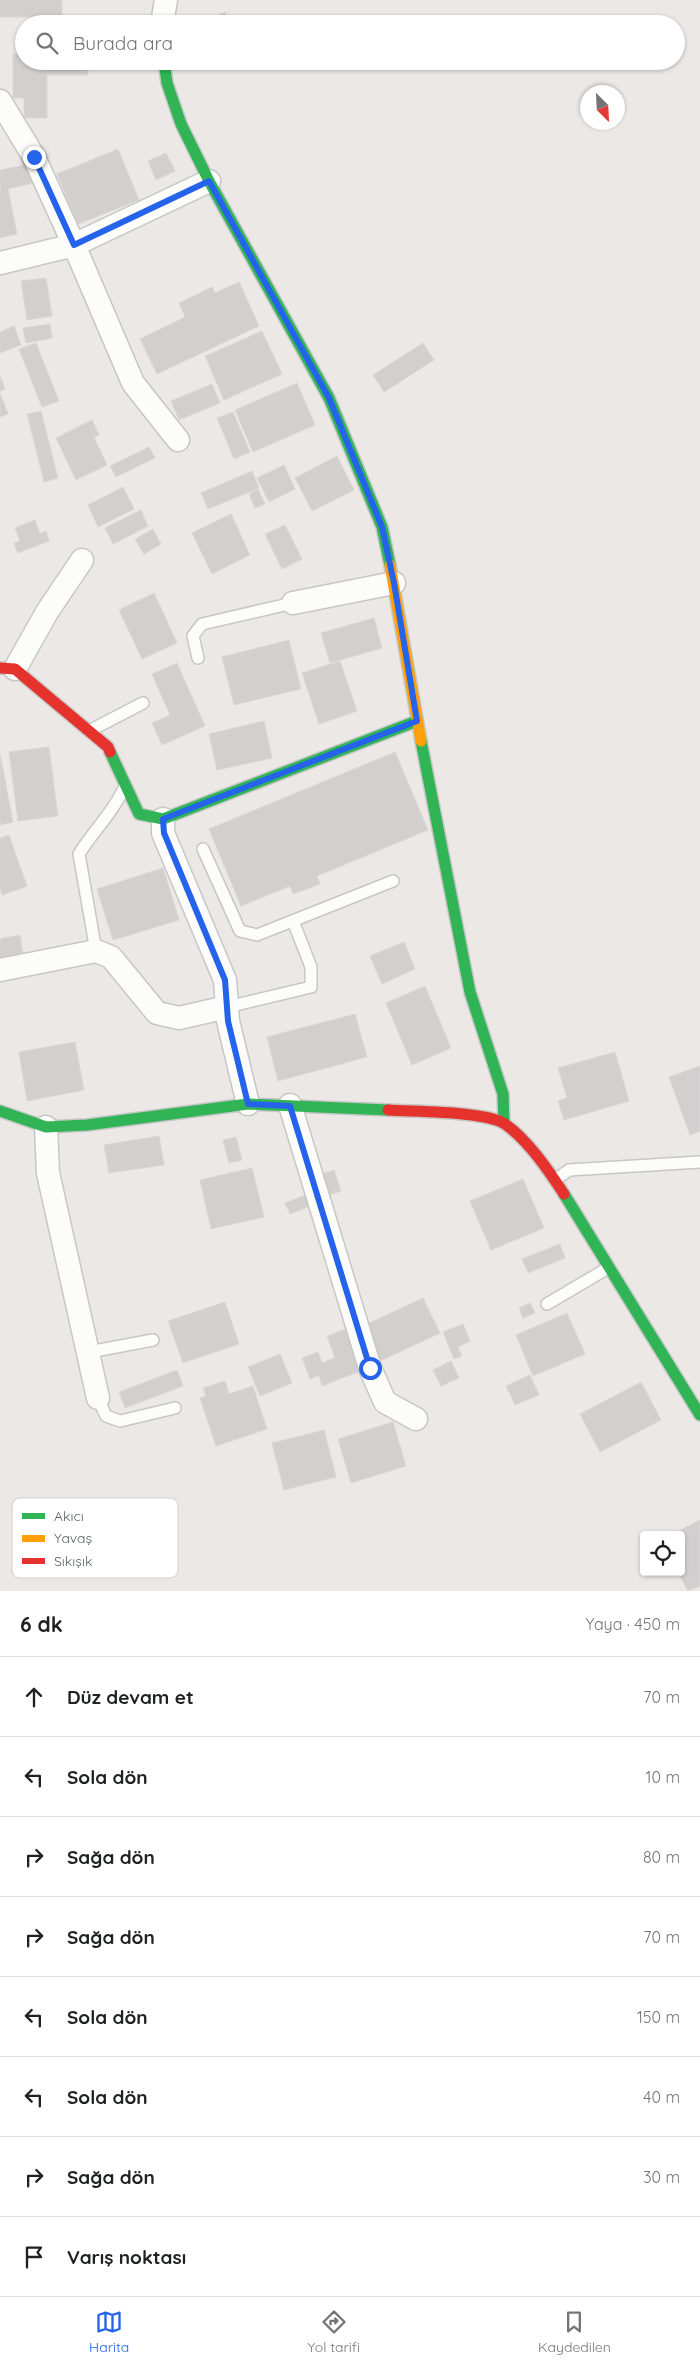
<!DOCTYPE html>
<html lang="tr">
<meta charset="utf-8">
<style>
:root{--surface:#fff;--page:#f6f6f6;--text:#202124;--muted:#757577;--line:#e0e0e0;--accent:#2563eb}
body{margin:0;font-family:Quicksand,sans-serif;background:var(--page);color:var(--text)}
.controls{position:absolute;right:15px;bottom:15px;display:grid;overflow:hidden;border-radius:5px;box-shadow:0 1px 4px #0004}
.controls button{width:45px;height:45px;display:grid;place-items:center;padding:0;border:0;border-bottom:1px solid var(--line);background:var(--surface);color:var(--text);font:25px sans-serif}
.compass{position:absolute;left:580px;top:85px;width:45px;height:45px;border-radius:50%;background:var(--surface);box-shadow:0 1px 4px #0004;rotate:156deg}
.stop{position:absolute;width:15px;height:15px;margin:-11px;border:4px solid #2563eb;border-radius:50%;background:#fff}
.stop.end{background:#2563eb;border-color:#fff;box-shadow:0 1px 5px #0008}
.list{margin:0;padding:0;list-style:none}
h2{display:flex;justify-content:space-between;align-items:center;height:65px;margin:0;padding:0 20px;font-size:21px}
h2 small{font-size:16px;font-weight:400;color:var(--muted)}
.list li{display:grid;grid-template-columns:32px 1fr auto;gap:15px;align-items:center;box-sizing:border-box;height:80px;padding:0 20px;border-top:1px solid var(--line)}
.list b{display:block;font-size:19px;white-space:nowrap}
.list em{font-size:16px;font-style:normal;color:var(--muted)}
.icon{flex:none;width:28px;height:28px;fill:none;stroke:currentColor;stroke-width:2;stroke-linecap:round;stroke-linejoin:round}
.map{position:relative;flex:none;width:700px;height:1591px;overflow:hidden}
.search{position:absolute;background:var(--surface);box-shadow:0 1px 4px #0004;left:15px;right:15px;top:15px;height:55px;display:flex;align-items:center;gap:12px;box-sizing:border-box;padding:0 18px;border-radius:28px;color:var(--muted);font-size:19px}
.sheet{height:705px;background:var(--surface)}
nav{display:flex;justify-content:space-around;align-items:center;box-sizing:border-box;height:70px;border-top:1px solid var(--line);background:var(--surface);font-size:14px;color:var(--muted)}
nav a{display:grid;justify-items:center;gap:2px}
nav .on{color:var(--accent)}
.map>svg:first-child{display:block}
.building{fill:#d2cfce;stroke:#dad8d4}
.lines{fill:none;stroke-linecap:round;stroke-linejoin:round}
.lane-casing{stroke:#c7c7c6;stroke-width:14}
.street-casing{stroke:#c7c7c6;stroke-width:25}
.fast-casing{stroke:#c6c7c6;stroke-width:14}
.slow-casing{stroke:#c6c7c6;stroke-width:14}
.jam-casing{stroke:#c6c7c6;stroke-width:14}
.lane{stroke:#fcfcfb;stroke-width:11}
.street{stroke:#fcfcfb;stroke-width:22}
.fast{stroke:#30b455;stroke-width:11}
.slow{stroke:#ff9f0a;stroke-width:11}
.jam{stroke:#e5322d;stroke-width:11}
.route{stroke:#2563eb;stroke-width:6}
.key{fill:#fff;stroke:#ced0d0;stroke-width:1}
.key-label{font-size:14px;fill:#5b6164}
</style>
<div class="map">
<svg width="700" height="1591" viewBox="0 0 700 1591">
<rect width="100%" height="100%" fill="#ebe8e5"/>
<!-- building -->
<path class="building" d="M 0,0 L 62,0 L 62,24 L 36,24 L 36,17 L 0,17 Z
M 225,12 L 230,20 L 221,24 L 217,16 Z
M 13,54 L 24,54 L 24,61 L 88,61 L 88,75 L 47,75 L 47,118 L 24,118 L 24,98 L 13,98 Z
M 118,149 L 139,200 L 78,224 L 57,174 Z
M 166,153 L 175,171 L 156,180 L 148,161 Z
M 30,164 L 33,183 L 8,189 L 17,234 L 0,238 L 0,170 Z
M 46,278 L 52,316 L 27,320 L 21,281 Z
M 239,282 L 259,326 L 157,374 L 140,339 L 185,317 L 179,303 L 212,287 L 215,293 Z
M 50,324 L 52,338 L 26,343 L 23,328 Z
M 14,326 L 21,345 L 0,353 L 0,332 Z
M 262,331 L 282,374 L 224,400 L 205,356 Z
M 36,343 L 59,401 L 42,407 L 19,349 Z
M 423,343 L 434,360 L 384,392 L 373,375 Z
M 0,376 L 5,389 L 0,391 Z
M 297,383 L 315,425 L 253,452 L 235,410 Z
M 212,384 L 220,403 L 179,420 L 171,401 Z
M 0,393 L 8,414 L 0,417 Z
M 41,411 L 58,478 L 44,482 L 27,414 Z
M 233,412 L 250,452 L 234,459 L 217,418 Z
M 92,420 L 99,435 L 94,437 L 107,465 L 76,480 L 56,438 Z
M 149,447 L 155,458 L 116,477 L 110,466 Z
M 337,456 L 354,490 L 312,511 L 295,478 Z
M 284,465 L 295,489 L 269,502 L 257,478 Z
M 252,471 L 259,488 L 208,509 L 201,493 Z
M 123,487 L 134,509 L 98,527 L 88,505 Z
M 258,489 L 265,504 L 255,508 L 249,494 Z
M 141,510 L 148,526 L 113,544 L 105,528 Z
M 231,514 L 250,555 L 212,574 L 192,533 Z
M 35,520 L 40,534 L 46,531 L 49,541 L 18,553 L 14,543 L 20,541 L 15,528 Z
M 285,525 L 302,559 L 282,569 L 265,534 Z
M 153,529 L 161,544 L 144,554 L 135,539 Z
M 154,593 L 177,643 L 142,659 L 119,610 Z
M 374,618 L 382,648 L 330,663 L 321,633 Z
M 289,640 L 301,689 L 234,705 L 222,657 Z
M 340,661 L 357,711 L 319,724 L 302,673 Z
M 177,663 L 205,726 L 162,745 L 152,723 L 170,715 L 152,674 Z
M 264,721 L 272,758 L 217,770 L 209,734 Z
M 49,747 L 58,816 L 18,821 L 9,752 Z
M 395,752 L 428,830 L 317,876 L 320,884 L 293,894 L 290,886 L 241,906 L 209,829 Z
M 0,754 L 13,822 L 0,825 Z
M 9,835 L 27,886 L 2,895 L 0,888 L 0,838 Z
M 163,868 L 179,920 L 113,940 L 97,889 Z
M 20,935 L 23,954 L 0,959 L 0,939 Z
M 404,942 L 415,969 L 382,984 L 370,956 Z
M 425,986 L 451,1048 L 412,1065 L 386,1003 Z
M 355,1014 L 367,1057 L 278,1081 L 267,1037 Z
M 75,1042 L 84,1090 L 27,1101 L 19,1052 Z
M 615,1052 L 629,1101 L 564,1120 L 558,1101 L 567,1098 L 558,1068 Z
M 700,1066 L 700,1131 L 690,1135 L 669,1077 Z
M 159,1136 L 164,1165 L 109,1173 L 104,1145 Z
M 236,1137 L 242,1160 L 229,1163 L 223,1140 Z
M 252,1168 L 264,1217 L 211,1229 L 200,1180 Z
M 334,1170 L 341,1191 L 327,1196 L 320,1175 Z
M 523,1179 L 544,1228 L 491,1250 L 470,1201 Z
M 308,1194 L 313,1205 L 290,1214 L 285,1203 Z
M 560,1244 L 565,1258 L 528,1273 L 522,1259 Z
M 423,1298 L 440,1333 L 380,1361 L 363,1326 Z
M 225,1302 L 239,1344 L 183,1363 L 168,1321 Z
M 530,1303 L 535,1313 L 523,1318 L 519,1308 Z
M 567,1313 L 585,1354 L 533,1376 L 516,1335 Z
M 463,1324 L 470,1341 L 458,1347 L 462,1356 L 454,1359 L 443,1332 Z
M 346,1329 L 363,1370 L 322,1386 L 319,1375 L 310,1379 L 302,1358 L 318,1352 L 322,1363 L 335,1358 L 327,1336 Z
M 280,1354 L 292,1383 L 260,1396 L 248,1367 Z
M 451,1361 L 459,1378 L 441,1386 L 433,1370 Z
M 177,1370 L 183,1386 L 125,1408 L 119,1392 Z
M 530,1375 L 539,1395 L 515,1405 L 506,1386 Z
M 225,1381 L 229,1394 L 253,1386 L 267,1429 L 216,1446 L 200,1398 L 206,1396 L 203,1388 Z
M 641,1382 L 661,1420 L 600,1452 L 580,1414 Z
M 393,1422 L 406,1466 L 351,1483 L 338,1439 Z
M 324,1430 L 336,1477 L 284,1490 L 272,1443 Z
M 700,1520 L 700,1586 L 688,1591 L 678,1572 L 681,1572 L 681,1535 L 671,1535 Z"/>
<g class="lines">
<!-- lane casing -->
<g class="lane-casing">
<path id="lane" d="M 198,658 L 193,636 L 202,624 L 293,603
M 89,731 L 143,703
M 203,849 L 240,931 L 257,935 L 393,881
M 96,951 L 79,854 C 93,831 113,813 124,788
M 227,1007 L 311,987 L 311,967 L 293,921
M 555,1180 L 569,1170 L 700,1162
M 547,1304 L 608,1268
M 89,1352 L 153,1340
M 98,1398 L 106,1416 L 120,1421 L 175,1408"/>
</g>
<!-- street casing -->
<g class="street-casing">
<path id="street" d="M 162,24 L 166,0
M 0,101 L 34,157 L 74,245 L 133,383 L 178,440
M 0,263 L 74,245 L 209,181
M 293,603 L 394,583
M 15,669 L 47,612 L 82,560
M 163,819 L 163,833 L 225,980 L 228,1021 L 248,1104
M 0,970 L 96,951 L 111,957 L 157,1013 L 179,1018 L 227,1007
M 290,1105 L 370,1368 L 385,1402 L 416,1419
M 46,1127 L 48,1173 L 98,1398"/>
</g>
<!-- fast casing -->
<g class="fast-casing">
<path id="fast" d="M 164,61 L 167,83 L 181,124 L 209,181 L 329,398 L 382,527 L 390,565
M 421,741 L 470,992 L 503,1094 L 504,1123
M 110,752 L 139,814 L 163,819 L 417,721
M 0,1111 L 46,1127 L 87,1125 L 248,1104 L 388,1110
M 564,1194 L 700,1415"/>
</g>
<!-- slow casing -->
<g class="slow-casing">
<path id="slow" d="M 390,565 L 421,741"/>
</g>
<!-- jam casing -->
<g class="jam-casing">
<path id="jam" d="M 0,668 L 15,669 L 108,747 L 110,752
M 388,1110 C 413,1112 486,1111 505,1124 C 528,1140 549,1171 564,1194"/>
</g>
<!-- lane -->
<use href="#lane" class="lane"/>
<!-- street -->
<use href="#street" class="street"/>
<!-- fast -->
<use href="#fast" class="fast"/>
<!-- slow -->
<use href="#slow" class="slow"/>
<!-- jam -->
<use href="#jam" class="jam"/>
</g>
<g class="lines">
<!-- route -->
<path class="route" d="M 34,157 L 74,245 L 209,181 L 329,398 L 382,527 L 394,583 L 417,721 L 163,819 L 164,833 L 225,980 L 228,1021 L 248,1104 L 290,1106 L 370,1368"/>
</g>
<!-- legend -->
<rect x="12" y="1498" width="166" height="80" rx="8" class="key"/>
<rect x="22" y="1513" width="23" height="6" fill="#30b455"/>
<rect x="22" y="1535" width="23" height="7" fill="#ff9f0a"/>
<rect x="22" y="1558" width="23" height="6" fill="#e5322d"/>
<g class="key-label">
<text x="54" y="1521">Akıcı</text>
<text x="54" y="1543">Yavaş</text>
<text x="54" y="1566">Sıkışık</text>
</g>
</svg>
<div class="controls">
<button><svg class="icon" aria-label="locate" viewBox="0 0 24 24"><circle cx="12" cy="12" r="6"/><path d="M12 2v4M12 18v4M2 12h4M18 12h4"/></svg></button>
</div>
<svg class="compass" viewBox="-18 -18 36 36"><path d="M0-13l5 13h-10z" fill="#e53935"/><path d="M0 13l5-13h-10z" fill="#757577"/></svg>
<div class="stop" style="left:370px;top:1368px"></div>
<div class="stop end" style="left:34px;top:157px"></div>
<div class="search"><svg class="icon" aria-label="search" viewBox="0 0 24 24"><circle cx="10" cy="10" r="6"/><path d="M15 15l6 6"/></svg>Burada ara</div>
</div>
<section class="sheet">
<h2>6 dk<small>Yaya · 450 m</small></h2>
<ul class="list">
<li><svg class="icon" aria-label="ahead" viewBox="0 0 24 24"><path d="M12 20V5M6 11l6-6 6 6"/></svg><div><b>Düz devam et</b></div><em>70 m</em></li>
<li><svg class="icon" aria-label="left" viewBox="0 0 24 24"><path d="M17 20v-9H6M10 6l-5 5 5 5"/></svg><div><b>Sola dön</b></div><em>10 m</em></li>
<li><svg class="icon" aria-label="right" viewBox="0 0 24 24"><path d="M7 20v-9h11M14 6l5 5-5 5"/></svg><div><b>Sağa dön</b></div><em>80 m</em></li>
<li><svg class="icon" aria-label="right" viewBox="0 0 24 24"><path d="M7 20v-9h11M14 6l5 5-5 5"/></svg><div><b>Sağa dön</b></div><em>70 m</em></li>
<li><svg class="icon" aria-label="left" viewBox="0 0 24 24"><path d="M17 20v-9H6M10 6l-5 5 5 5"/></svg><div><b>Sola dön</b></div><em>150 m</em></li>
<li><svg class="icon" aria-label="left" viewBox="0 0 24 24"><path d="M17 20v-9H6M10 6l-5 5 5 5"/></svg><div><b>Sola dön</b></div><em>40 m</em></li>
<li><svg class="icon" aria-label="right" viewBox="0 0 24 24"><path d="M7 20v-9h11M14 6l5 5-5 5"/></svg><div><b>Sağa dön</b></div><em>30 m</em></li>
<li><svg class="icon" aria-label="arrive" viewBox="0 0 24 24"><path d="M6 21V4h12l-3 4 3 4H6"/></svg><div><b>Varış noktası</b></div></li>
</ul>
</section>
<nav>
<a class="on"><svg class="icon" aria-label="map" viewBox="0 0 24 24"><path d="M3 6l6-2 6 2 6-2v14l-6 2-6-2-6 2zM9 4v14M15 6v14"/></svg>Harita</a>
<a><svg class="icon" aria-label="directions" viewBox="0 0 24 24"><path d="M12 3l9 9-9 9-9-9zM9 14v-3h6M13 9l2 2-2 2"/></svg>Yol tarifi</a>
<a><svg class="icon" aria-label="saved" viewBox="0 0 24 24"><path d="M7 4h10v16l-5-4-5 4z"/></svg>Kaydedilen</a>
</nav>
